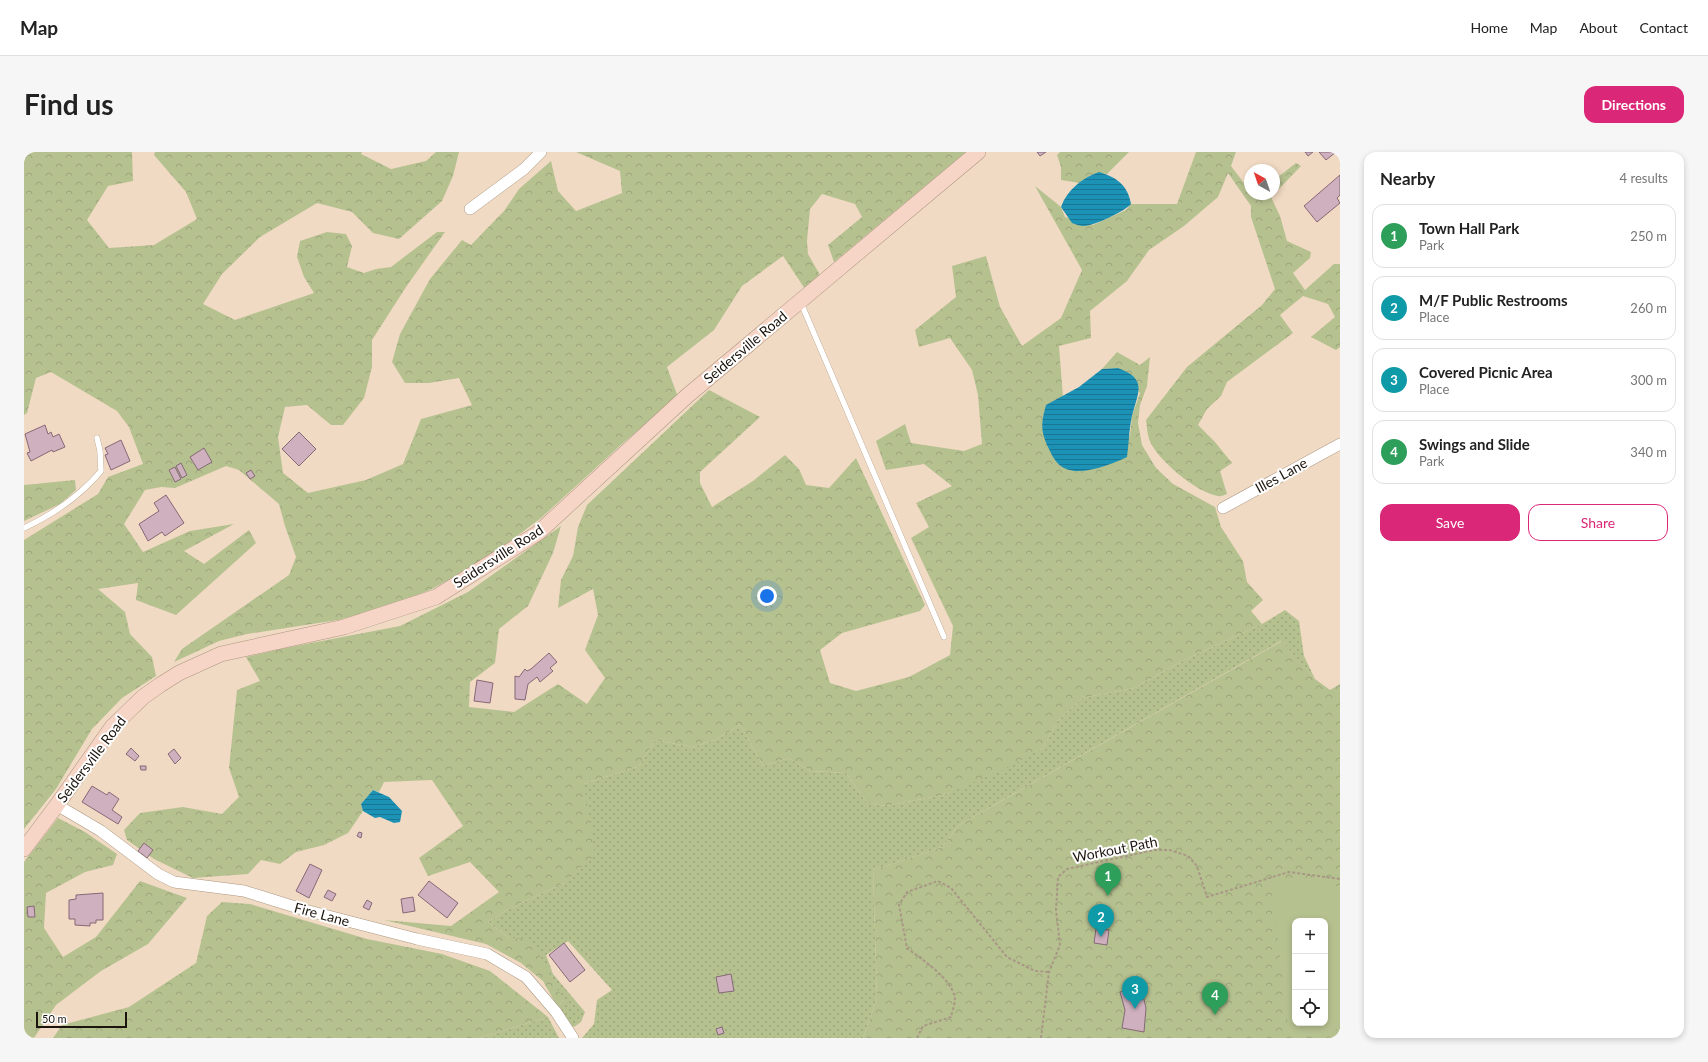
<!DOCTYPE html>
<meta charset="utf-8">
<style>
:root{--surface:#fff;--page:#f6f6f6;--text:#222;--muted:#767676;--line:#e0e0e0;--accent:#db2777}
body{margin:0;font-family:Lato,sans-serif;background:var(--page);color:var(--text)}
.controls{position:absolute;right:12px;bottom:12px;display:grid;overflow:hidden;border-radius:8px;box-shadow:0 2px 6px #0003}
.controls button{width:36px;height:36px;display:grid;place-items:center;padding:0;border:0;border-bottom:1px solid var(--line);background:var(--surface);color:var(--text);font:20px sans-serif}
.compass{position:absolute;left:1220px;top:12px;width:36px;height:36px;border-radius:50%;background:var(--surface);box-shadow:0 2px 6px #0003;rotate:320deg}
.scale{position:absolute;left:12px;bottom:10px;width:91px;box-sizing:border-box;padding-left:4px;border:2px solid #1c150d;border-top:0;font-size:11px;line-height:14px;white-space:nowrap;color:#1c150d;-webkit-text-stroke:3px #fff;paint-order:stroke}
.you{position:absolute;left:743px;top:444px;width:14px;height:14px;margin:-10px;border:3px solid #fff;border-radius:50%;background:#1a73e8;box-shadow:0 0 0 6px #1a73e833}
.badge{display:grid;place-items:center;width:26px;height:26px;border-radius:50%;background:var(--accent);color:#fff;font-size:13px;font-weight:700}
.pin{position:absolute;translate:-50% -33px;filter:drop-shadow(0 1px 2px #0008)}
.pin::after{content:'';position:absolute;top:21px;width:14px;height:12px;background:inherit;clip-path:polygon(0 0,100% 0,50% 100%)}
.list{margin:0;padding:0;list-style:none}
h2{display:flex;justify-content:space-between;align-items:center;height:52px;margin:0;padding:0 16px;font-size:17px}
h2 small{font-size:13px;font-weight:400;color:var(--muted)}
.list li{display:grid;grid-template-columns:26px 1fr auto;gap:12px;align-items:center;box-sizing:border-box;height:64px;margin:0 8px 8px;padding:0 8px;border:1px solid var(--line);border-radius:12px}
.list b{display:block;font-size:15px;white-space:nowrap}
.list p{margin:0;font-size:13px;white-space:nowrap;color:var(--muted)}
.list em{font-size:13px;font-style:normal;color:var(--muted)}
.actions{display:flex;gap:8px;padding:12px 16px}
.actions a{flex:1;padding:9px 0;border:1px solid var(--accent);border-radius:12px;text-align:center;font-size:14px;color:var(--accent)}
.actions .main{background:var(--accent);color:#fff}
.icon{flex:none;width:22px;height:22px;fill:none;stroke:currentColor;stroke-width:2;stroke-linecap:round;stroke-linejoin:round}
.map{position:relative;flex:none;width:1316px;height:886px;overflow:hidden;border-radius:12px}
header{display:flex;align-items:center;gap:24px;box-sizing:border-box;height:56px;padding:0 20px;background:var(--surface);border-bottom:1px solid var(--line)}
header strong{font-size:19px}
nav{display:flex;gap:22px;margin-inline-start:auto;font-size:14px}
.intro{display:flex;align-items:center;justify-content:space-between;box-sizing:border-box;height:96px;padding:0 24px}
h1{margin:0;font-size:28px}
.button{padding:10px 18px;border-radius:12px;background:var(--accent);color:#fff;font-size:14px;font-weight:700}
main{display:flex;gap:24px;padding:0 24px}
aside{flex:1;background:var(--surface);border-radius:12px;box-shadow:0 2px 6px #0003}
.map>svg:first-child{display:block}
.grass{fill:url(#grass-dots)}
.forest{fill:url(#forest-crowns);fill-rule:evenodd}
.pitch{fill:#b6c190;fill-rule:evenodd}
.water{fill:url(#water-rules)}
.building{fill:#ceb0be;stroke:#846976}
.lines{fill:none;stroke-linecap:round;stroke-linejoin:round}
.lane-casing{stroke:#ac9781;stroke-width:6}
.street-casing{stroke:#ac9781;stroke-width:12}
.secondary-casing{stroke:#ac9781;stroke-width:16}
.path{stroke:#a99785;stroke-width:2;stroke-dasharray:3 2;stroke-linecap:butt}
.lane{stroke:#fff;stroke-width:5.5}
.street{stroke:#fff;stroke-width:11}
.secondary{stroke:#f6d4c6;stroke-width:15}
.labels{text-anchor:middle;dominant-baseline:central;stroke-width:4;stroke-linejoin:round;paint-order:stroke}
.street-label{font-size:14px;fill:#1c150d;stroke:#fff}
</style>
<header>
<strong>Map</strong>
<nav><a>Home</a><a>Map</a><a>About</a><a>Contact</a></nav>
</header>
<div class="intro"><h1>Find us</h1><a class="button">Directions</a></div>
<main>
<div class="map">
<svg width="1316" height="886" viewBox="0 0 1316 886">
<defs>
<pattern id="grass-dots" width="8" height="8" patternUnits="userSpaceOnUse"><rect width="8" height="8" fill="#b6c190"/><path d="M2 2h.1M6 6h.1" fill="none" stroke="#9ca57b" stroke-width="1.8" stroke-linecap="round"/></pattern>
<pattern id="forest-crowns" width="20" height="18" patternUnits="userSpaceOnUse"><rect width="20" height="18" fill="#b6c190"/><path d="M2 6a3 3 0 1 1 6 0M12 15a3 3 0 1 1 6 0" fill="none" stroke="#9ca57b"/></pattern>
<pattern id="water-rules" width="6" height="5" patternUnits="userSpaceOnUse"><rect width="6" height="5" fill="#1d92b7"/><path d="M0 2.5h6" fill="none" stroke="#197693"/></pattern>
</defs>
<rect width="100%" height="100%" fill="#f1dac3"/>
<!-- grass -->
<path class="grass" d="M 1261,458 L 1275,469 L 1280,504 L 1291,527 L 1257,489 L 935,673 L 918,695 L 849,718 L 853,846 L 839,886 L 558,886 L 570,872 L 573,848 L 588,838 L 544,789 L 522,803 L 529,822 L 561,860 L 557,870 L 550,875 L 545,872 L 533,854 L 540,849 L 485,786 L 464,770 L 483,758 L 540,731 L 560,632 L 615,614 L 631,588 L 668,595 L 691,588 L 716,573 L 739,614 L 765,606 L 786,619 L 822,621 L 843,651 L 862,654 L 919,643 L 1019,596 L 1033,570 L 1058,546 L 1110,536 L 1160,508 L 1238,472 Z
M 524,865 L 535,886 L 456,886 Z"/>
<!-- forest -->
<path class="forest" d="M 0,0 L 108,0 L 109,29 L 84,34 L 63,68 L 85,96 L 130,93 L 173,67 L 162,40 L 130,3 L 131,0 L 338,0 L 337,2 L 367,17 L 402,9 L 412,0 L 435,0 L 429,24 L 418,49 L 375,87 L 349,81 L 328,60 L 293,51 L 236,85 L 198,122 L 179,152 L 211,168 L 290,141 L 280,125 L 273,105 L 276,89 L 303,80 L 322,82 L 328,94 L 323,115 L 340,121 L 352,117 L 367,115 L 413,80 L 421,80 L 382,135 L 348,188 L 348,215 L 340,246 L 319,273 L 307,273 L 283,253 L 261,255 L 254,285 L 259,321 L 284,341 L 342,328 L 379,312 L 397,267 L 448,253 L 435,226 L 405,231 L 381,231 L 368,210 L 376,182 L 406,127 L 438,88 L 447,93 L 480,59 L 495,37 L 527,9 L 534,39 L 552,59 L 598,41 L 596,19 L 552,0 L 942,0 L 810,110 L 804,93 L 838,65 L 831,52 L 798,42 L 786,57 L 783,89 L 784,102 L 796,123 L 781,137 L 759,104 L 718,134 L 690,178 L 643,215 L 654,245 L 599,291 L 517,366 L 464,406 L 406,438 L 360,457 L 314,468 L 223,482 L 195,489 L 150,510 L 158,497 L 265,423 L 272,405 L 261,374 L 255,352 L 215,318 L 202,314 L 151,336 L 137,335 L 121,338 L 100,372 L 119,400 L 166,379 L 210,372 L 160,399 L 180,412 L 225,378 L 232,391 L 152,463 L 112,448 L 114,431 L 74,437 L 101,460 L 106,482 L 128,505 L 132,524 L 98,546 L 68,577 L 32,637 L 0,677 L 0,388 L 74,342 L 84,325 L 119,312 L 105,275 L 93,259 L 27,220 L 12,226 L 3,261 L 0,263 Z
M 1036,0 L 1105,0 L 1083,22 C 1072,19 1064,24 1056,31 L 1037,28 L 1037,15 L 1033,3 Z
M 1172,0 L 1212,0 L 1207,14 L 1226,39 L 1226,42 L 1230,44 L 1233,42 L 1250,42 L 1247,45 L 1256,64 L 1263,89 L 1287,100 L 1286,106 L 1269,121 L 1281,138 L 1310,112 L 1316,112 L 1316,195 L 1312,198 L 1287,185 L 1311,165 L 1304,152 L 1279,144 L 1256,163 L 1269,181 L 1203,230 L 1197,244 L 1183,257 L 1174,273 L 1191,290 L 1208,311 L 1196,319 L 1203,342 C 1200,343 1196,345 1194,344 C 1173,341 1132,307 1125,287 C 1123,281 1123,274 1122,268 L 1163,215 L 1238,153 L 1251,137 L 1227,65 L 1227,54 L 1204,21 L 1194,45 L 1160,74 L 1125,98 L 1103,129 L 1066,159 L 1067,186 L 1035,194 L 1039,245 L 1022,253 L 1106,284 L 1108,264 L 1116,241 L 1094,216 L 1078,217 L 1093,200 L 1116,213 L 1126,205 L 1123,234 L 1116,253 L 1114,271 L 1118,293 L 1132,316 L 1149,332 L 1191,355 L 1197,375 L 1219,409 L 1223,430 L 1239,448 L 1227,459 L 1238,472 L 1160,508 L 1110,536 L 1058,546 L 1033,570 L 1019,596 L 977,619 L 919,643 L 862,654 L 843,651 L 822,621 L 786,619 L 765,606 L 739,614 L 716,573 L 691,588 L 668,595 L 631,588 L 615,614 L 560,632 L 571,703 L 540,731 L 483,758 L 464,770 L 485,786 L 507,787 L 540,849 L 533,854 L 519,829 L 497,811 L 462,792 L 360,768 L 427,774 L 475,740 L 446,710 L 404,724 L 395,706 L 439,674 L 408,628 L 360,630 L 355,640 L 349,638 L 337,652 L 339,659 L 324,681 L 300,693 L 272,700 L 256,712 L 237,708 L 224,722 L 169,726 L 130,707 L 103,688 L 100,678 L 116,661 L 159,655 L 198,662 L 215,645 L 205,616 L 213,538 L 236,529 L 222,505 L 261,496 L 376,474 L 444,440 L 537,374 L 529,401 L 504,454 L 475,477 L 471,511 L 446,530 L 445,555 L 490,560 L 534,532 L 563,552 L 581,526 L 561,498 L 574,463 L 569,437 L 534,456 L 537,428 L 549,404 L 554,375 L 563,353 L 685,238 L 736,265 L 676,320 L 676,331 L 688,355 L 729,329 L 761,303 L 775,317 L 782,333 L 805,336 L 832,306 L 901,453 L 896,459 L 818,481 L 796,498 L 806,531 L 832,539 L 885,525 L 926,503 L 929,474 L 887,386 L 905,375 L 892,351 L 928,334 L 900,312 L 862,318 L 852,289 L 881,272 L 887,291 L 940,299 L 958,292 L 954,243 L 948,218 L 926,186 L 895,195 L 891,178 L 932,145 L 928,114 L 962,104 L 976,155 L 998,194 L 1037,166 L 1058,118 L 1011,34 L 1037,55 L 1041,65 L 1069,73 L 1102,58 L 1107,52 L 1153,52 Z
M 1272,11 L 1277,14 L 1250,42 L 1250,28 Z
M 51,328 L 52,338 L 36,352 L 0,369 L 0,333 Z
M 1258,489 L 1291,527 L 1306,538 L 1316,532 L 1316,886 L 839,886 L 853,846 L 849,718 L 918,695 L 935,673 ZM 1271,769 L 1301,769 L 1301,871 L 1271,871 Z
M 34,666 L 61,680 L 93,702 L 89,713 L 61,720 L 22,741 L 20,776 L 39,805 L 72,785 L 116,729 L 163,746 L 124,792 L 77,819 L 32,853 L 10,886 L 0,886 L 0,710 Z
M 198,750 L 226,752 L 343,787 L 418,802 L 466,819 L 524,865 L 456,886 L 29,886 L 38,873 L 105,855 L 172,811 L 183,764 Z"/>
<!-- pitch -->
<path class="pitch" d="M 1267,726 L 1316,735 L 1316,877 L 1265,885 L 1248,734 ZM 1271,769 L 1301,769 L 1301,871 L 1271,871 Z"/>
<!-- water -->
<path class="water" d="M 1075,20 C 1092,25 1104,33 1107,52 C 1101,59 1070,74 1060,74 C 1056,74 1051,72 1048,71 L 1037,55 C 1043,38 1058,26 1075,20 Z
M 1094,216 C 1124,227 1114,240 1108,264 C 1105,277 1105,291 1103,305 C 1088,312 1057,325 1040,316 C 1033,313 1028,304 1025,297 C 1016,279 1017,271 1022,253 L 1055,235 L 1078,217 Z
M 349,638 L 365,645 L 378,659 L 376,670 L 370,671 L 356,665 L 351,666 L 339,659 L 337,652 Z"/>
<!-- building -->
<path class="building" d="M 1013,0 L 1022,0 L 1016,4 Z
M 1281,0 L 1289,0 L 1284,4 Z
M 1295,0 L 1312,0 L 1302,8 Z
M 1316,23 L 1316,43 L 1313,46 L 1316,51 L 1293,70 L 1280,54 Z
M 21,273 L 24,282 L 27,280 L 29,285 L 35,282 L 41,295 L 29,300 L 28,298 L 7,309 L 3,301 L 6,300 L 1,282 Z
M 275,280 L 292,297 L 275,314 L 258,297 Z
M 97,288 L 106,309 L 87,318 L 81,303 L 84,302 L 81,296 Z
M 180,296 L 188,310 L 174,318 L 166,305 Z
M 157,311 L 163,323 L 158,326 L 152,314 Z
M 151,315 L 157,327 L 151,330 L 145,318 Z
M 227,318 L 231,324 L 226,327 L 222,321 Z
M 142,343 L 160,371 L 141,384 L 138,380 L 124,389 L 115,372 L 135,359 L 130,351 Z
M 525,501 L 533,510 L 526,516 L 529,519 L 516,530 L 513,525 L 504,532 L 501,548 L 491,547 L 491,524 L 495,525 L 501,517 L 503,519 L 507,517 Z
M 453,528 L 469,531 L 466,551 L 450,549 Z
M 107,596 L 115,604 L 111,609 L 102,602 Z
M 150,597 L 157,606 L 151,612 L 144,602 Z
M 116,614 L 122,614 L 122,618 L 117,618 Z
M 68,634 L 83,643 L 85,640 L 95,647 L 88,658 L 98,665 L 94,672 L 58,650 Z
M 335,680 L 338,681 L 337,686 L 333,684 Z
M 120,691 L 129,698 L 123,706 L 114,699 Z
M 286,712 L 298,718 L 285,746 L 272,739 Z
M 405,729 L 434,751 L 423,766 L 394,743 Z
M 304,738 L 312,742 L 308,749 L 300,745 Z
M 79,741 L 79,768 L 72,768 L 72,771 L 66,771 L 66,774 L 51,773 L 51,767 L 45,767 L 45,748 L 52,747 L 52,743 Z
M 389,745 L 391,759 L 379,761 L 377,747 Z
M 343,748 L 348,751 L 345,758 L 339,755 Z
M 10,754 L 11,765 L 4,765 L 3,755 Z
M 1072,777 L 1085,778 L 1083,793 L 1070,791 Z
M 540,791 L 561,818 L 546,830 L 525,803 Z
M 707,822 L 710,839 L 695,841 L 692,825 Z
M 1117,835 L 1122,856 L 1120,880 L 1098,876 L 1101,858 L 1096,840 Z
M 698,875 L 700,881 L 694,883 L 692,877 Z"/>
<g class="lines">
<!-- lane casing -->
<g class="lane-casing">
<path id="lane" d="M 777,151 L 920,485
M 0,376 C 30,362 56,344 77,319 L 76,299 L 73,286"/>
</g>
<!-- street casing -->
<g class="street-casing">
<path id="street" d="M 446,57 L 500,17 L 517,0
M 1199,356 L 1316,292
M 33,653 L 77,679 L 134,722 L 150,730 L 220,739 L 281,758 L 393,787 L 463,802 L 502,825 L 532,860 L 549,886"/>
</g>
<!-- secondary casing -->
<g class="secondary-casing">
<path id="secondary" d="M 0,697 L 33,653 L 88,575 L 119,545 L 136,533 L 155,521 L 197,502 L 320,475 L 412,445 L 514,381 L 663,244 L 954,0"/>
</g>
<!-- path -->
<path class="path" d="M 893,886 L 899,874 L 927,865 C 928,860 931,852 931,847 C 929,827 897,807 883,796 L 875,753 L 883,740 L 914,729 L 927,736 L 983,805 L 1011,819 L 1025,820
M 1017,886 L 1025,820 L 1036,793 L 1032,758 L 1034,725 L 1043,717 L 1130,698 L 1146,698 L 1164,704 L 1173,714 L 1183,745 L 1265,720 L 1316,727"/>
<!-- lane -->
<use href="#lane" class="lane"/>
<!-- street -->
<use href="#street" class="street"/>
<!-- secondary -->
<use href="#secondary" class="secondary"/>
</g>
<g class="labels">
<!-- street labels -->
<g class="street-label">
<text transform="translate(721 195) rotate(-40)">Seidersville Road</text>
<text transform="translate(1257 323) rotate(-29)">Illes Lane</text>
<text transform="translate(474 404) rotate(-33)">Seidersville Road</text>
<text transform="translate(67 607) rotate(-53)">Seidersville Road</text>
<text transform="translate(1091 697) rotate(-11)">Workout Path</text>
<text transform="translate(298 762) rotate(15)">Fire Lane</text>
</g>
</g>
</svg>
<div class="controls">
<button>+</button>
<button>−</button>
<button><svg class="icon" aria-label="locate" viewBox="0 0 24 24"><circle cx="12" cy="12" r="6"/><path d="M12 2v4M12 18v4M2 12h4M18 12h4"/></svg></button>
</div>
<svg class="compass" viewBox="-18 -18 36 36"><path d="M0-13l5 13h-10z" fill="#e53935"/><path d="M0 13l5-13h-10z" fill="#767676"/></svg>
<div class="scale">50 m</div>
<div class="you"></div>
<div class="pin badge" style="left:1084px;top:744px;background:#2e9e5b">1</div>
<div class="pin badge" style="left:1077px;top:785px;background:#0f9aa8">2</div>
<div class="pin badge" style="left:1111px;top:857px;background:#0f9aa8">3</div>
<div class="pin badge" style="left:1191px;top:863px;background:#2e9e5b">4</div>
</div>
<aside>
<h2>Nearby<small>4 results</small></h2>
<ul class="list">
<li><span class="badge" style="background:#2e9e5b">1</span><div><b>Town Hall Park</b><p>Park</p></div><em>250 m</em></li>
<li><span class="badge" style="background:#0f9aa8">2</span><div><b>M/F Public Restrooms</b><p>Place</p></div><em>260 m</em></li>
<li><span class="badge" style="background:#0f9aa8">3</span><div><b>Covered Picnic Area</b><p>Place</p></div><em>300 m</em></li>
<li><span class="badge" style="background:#2e9e5b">4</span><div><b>Swings and Slide</b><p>Park</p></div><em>340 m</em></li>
</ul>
<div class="actions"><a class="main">Save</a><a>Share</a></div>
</aside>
</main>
